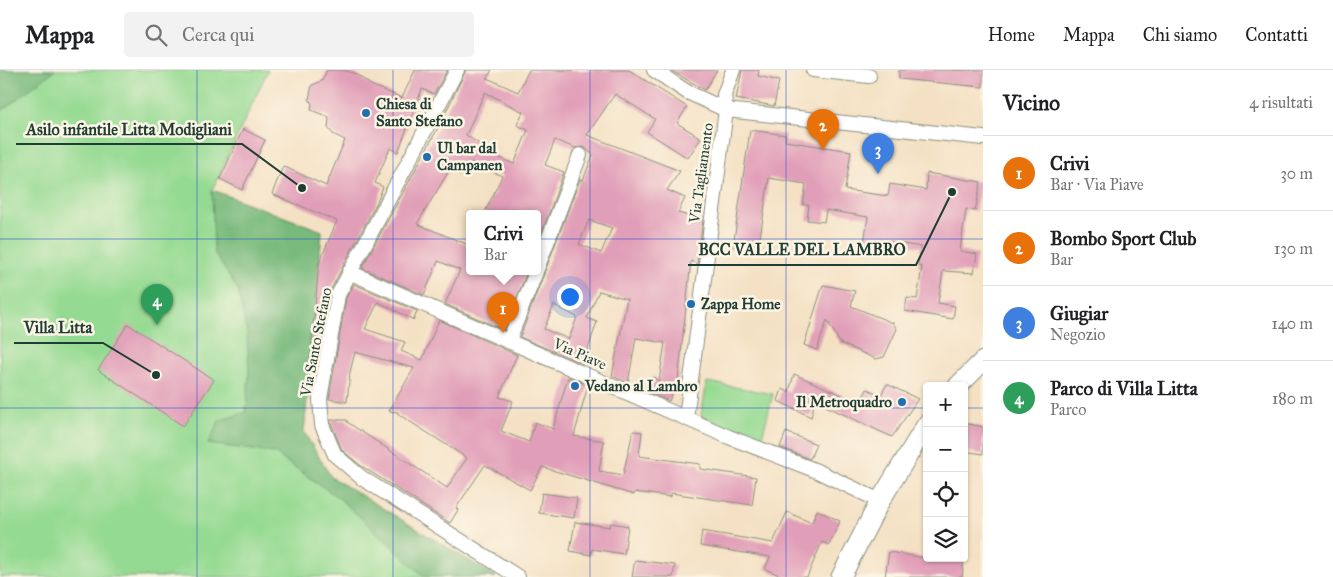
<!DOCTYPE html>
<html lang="it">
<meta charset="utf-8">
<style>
:root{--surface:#fff;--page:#f2f2f2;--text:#202124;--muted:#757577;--line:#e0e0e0;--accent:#1f6fb2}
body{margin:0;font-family:"IM FELL Great Primer",serif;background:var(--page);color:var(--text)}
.controls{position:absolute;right:15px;bottom:15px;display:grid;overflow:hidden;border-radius:5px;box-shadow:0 1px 4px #0004}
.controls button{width:45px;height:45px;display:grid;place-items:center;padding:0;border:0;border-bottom:1px solid var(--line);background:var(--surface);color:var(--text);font:25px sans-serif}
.you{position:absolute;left:569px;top:226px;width:18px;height:18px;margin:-12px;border:4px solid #fff;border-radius:50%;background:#1a73e8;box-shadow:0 0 0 8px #1a73e833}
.badge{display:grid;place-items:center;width:32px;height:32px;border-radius:50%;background:var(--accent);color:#fff;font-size:16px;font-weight:700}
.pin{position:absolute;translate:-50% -41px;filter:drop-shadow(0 1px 2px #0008)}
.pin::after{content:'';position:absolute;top:26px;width:18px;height:15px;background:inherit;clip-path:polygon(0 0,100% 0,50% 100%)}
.popup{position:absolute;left:466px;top:140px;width:75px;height:65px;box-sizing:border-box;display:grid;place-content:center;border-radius:5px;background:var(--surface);filter:drop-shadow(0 1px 4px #0005);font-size:16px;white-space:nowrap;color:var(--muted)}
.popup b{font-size:19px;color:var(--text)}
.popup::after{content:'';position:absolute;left:50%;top:100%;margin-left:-10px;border:10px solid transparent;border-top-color:var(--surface)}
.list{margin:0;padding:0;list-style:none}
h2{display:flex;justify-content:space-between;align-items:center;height:65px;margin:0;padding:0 20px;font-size:21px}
h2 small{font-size:16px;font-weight:400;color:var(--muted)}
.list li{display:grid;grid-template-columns:32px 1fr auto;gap:15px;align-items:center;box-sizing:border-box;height:75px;padding:0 20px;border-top:1px solid var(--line)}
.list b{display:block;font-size:19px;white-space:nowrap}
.list p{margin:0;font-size:16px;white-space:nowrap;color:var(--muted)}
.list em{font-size:16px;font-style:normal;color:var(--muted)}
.icon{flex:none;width:28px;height:28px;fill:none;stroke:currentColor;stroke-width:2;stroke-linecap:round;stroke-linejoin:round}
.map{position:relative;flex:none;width:983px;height:507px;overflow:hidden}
header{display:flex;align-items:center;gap:30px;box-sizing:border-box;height:70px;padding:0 25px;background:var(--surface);border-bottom:1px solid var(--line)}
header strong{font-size:24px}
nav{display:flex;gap:28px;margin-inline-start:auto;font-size:18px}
.search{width:350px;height:45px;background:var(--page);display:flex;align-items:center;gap:12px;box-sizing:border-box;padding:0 18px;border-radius:5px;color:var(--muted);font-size:19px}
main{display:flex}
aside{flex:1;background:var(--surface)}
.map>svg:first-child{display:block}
.green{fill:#95da92;stroke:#5a8c63}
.forest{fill:#78ba7c;stroke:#4c7c58}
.building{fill:#e19eb8;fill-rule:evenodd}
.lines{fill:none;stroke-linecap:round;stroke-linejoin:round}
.street-casing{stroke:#8a8f7c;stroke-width:16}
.secondary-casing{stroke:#8a8f7c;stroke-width:21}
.street{stroke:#fff;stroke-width:14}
.secondary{stroke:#fff;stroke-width:19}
.grid{fill:none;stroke:#1d4ed8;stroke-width:1;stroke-opacity:0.55}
.poi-dot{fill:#1f6fb2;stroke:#fcf5e5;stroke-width:2}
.labels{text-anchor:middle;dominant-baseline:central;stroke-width:5;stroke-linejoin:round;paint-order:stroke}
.poi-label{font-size:15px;font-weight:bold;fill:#1f3d34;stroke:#fcf5e5;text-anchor:start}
.street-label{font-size:15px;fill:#1f3d34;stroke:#fcf5e5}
.leader{fill:none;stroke:#1f3d34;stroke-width:2}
.callout-dot{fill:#1f3d34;stroke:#fcf5e5;stroke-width:2}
.callout-label{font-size:16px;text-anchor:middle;font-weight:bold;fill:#1f3d34;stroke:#fcf5e5;stroke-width:5;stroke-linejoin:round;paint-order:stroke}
</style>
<header>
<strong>Mappa</strong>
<div class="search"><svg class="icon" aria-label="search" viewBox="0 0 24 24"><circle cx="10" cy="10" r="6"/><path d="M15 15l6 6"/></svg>Cerca qui</div>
<nav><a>Home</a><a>Mappa</a><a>Chi siamo</a><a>Contatti</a></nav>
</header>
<main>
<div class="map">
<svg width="983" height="507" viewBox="0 0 983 507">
<rect width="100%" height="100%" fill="#fcf5e5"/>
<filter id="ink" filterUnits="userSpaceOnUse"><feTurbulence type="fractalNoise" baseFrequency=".02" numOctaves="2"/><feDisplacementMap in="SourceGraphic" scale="10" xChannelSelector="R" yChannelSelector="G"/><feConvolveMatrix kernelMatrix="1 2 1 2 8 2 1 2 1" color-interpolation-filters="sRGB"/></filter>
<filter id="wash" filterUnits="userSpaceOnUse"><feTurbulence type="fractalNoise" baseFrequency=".0096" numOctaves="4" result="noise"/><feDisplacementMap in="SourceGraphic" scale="20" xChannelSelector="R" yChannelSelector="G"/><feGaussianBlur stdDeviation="1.12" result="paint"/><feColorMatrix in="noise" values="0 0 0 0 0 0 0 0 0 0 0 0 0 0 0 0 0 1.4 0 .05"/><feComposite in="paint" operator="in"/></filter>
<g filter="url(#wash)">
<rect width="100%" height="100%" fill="#f4e1c4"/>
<!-- green -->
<path class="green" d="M 0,0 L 268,0 L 212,120 L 322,161 L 304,363 L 331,407 L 496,507 L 0,507 Z
M 707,312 L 773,324 L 761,371 L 701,346 Z"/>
<!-- forest -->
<path class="forest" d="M 0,0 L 55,0 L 0,42 Z
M 212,120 L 322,161 L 304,362 L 331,407 L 496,507 L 425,507 L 339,428 L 274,383 L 208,374 L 219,351 L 246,342 L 249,304 L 247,263 L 238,220 L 214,182 Z"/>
<g id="blocks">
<!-- building -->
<path class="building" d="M 327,0 L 343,0 L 356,4 L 371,15 L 402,28 L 415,0 L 447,0 L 434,24 L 422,19 L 398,82 L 390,78 L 375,113 L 383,117 L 377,132 L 329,223 L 316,302 L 309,301 L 319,193 L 337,151 L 272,124 L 283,96 L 326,116 L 345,70 L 333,64 L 328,58 L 329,47 L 311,40 L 312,34 L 309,29 L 312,15 L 322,11 Z
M 466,0 L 492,0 L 487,8 L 518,22 L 529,0 L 629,0 L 687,37 L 677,53 L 701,68 L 688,88 L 647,62 L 655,49 L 615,24 L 587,65 L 680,101 L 667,120 L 685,128 L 678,143 L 703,150 L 697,194 L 691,191 L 678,311 L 669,331 L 647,322 L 653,307 L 659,311 L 665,273 L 636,268 L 628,313 L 612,306 L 627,229 L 599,221 L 587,248 L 597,252 L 583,294 L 520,267 L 580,109 L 583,110 L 593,85 L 584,77 L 575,78 L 555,70 L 545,95 L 564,102 L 537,175 L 537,144 L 484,144 L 502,106 L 471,92 L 463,106 L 450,99 L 417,154 L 469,175 L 469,202 L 527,202 L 504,260 L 445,234 L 460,200 L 438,191 L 424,225 L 362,198 L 439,56 ZM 485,22 L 523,42 L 517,55 L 528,60 L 514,94 L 500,88 L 466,65 ZM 589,150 L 612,158 L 601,183 L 579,174 ZM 554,235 L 577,247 L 569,269 L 544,259 Z
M 670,0 L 717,0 L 705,20 Z
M 742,0 L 759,0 L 758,6 L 779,11 L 774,36 L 736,29 Z
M 899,0 L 983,0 L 983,17 L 899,9 Z
M 243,59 L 265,70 L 242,120 L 220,109 Z
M 750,60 L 786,65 L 785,71 L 851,81 L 845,120 L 888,126 L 890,114 L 926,120 L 927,103 L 981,112 L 975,141 L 966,139 L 960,181 L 977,184 L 974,203 L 943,201 L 938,233 L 955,236 L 953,249 L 905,241 L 907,228 L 917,229 L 922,197 L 918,196 L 921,177 L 885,171 L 883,182 L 863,179 L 868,147 L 826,140 L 824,152 L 807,150 L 809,135 L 803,135 L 806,114 L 769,108 L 758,181 L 733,177 Z
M 354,214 L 417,241 L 414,250 L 378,232 L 365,259 L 405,272 L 401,281 L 422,290 L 439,250 L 517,285 L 499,327 L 513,331 L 501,361 L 529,372 L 535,352 L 553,359 L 568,307 L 588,315 L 574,366 L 604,371 L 599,401 L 623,405 L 633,361 L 642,362 L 639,386 L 700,394 L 700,399 L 756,407 L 752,435 L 671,423 L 671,427 L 635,422 L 634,425 L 542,397 L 530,420 L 485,395 L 456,438 L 458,440 L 450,453 L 360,395 L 342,380 L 331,353 L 330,350 L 347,350 L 347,352 L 447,418 L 467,388 L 398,344 L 398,342 L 389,341 L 414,298 L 355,282 L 350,302 L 347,332 L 329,329 L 346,228 Z
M 823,215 L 855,221 L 851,236 L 893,253 L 897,259 L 884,287 L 876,289 L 840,273 L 827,250 L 817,280 L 804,275 Z
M 128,254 L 214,310 L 183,356 L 98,300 Z
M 794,304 L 860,333 L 867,319 L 881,325 L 887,314 L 918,329 L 892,367 L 815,331 L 811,347 L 778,331 L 782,319 L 789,322 Z
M 964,353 L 983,357 L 983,384 L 964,381 Z
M 786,362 L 816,374 L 810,389 L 780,377 Z
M 542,423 L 577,428 L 574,448 L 539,443 Z
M 817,440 L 840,451 L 829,475 L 822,472 L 807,507 L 784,507 L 765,499 L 770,487 L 700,476 L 702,461 L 773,473 L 787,442 L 812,453 Z
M 575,452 L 610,457 L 611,453 L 628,456 L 624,484 L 592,479 L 591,485 L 570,481 Z
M 889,482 L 925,488 L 964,488 L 962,507 L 885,507 Z
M 635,490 L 675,495 L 673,507 L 632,507 Z"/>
</g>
</g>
<g filter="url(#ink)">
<use href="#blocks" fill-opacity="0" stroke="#8a8f7c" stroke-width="1"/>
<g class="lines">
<!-- street casing -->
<g class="street-casing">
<path id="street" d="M 457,0 L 338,225 L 320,329 L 322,355 L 335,385 L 362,408 L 518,507
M 654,0 L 687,22 L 726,40 L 983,68
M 813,0 L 869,6
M 537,199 L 580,85
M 349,202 L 729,367 L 817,401 L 880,431
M 509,270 L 536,202
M 686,348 L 726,40 L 724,25 L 733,0"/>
</g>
<!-- secondary casing -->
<g class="secondary-casing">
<path id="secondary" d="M 958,316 L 983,291
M 841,507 L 880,431 L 927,354"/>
</g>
<!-- street -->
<use href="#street" class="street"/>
<!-- secondary -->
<use href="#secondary" class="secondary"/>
</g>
</g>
<!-- grid -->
<path class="grid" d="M 197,0 L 197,507M 393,0 L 393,507M 590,0 L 590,507M 786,0 L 786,507M 0,169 L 983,169M 0,338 L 927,338M 964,338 L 983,338"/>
<!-- markers -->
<g class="poi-dot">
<circle cx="366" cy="43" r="5"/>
<circle cx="427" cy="87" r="5"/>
<circle cx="691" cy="234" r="5"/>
<circle cx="575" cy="316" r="5"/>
<circle cx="902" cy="332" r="5"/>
</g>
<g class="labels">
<!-- poi labels -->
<g class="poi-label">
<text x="376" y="34">Chiesa di<tspan x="376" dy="17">Santo Stefano</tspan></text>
<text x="437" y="78">Ul bar dal<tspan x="437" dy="17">Campanen</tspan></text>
<text x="701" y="234">Zappa Home</text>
<text x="585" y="316">Vedano al Lambro</text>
<text x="892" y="332" text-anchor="end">Il Metroquadro</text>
</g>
<!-- street labels -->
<g class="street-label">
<text transform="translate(701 103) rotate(-82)">Via Tagliamento</text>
<text transform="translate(316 272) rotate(-79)">Via Santo Stefano</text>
<text transform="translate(580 284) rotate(24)">Via Piave</text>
</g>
</g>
<!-- callouts -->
<path class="leader" d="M302 118L242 74H16M952 122L916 195H688M156 305L103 273H14"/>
<g class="callout-dot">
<circle cx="302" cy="118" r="5"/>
<circle cx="952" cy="122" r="5"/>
<circle cx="156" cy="305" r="5"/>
</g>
<g class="callout-label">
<text x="129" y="65">Asilo infantile Litta Modigliani</text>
<text x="802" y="185">BCC VALLE DEL LAMBRO</text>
<text x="58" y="263">Villa Litta</text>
</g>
</svg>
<div class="controls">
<button>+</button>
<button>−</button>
<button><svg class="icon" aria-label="locate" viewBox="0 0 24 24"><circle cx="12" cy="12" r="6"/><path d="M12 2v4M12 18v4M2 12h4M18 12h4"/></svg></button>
<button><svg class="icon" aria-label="layers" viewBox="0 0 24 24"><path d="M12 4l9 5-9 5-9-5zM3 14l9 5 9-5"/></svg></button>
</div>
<div class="you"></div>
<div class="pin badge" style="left:503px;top:263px;background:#e8710a">1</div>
<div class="popup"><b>Crivi</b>Bar</div>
<div class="pin badge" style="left:823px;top:80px;background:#e8710a">2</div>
<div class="pin badge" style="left:878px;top:104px;background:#3f7fe0">3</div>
<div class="pin badge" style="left:157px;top:255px;background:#2e9e5b">4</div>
</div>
<aside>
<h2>Vicino<small>4 risultati</small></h2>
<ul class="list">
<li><span class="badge" style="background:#e8710a">1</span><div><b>Crivi</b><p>Bar · Via Piave</p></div><em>30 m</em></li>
<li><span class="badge" style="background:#e8710a">2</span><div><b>Bombo Sport Club</b><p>Bar</p></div><em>130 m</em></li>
<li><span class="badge" style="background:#3f7fe0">3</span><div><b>Giugiar</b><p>Negozio</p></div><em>140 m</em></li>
<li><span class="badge" style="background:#2e9e5b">4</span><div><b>Parco di Villa Litta</b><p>Parco</p></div><em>180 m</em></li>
</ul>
</aside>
</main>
